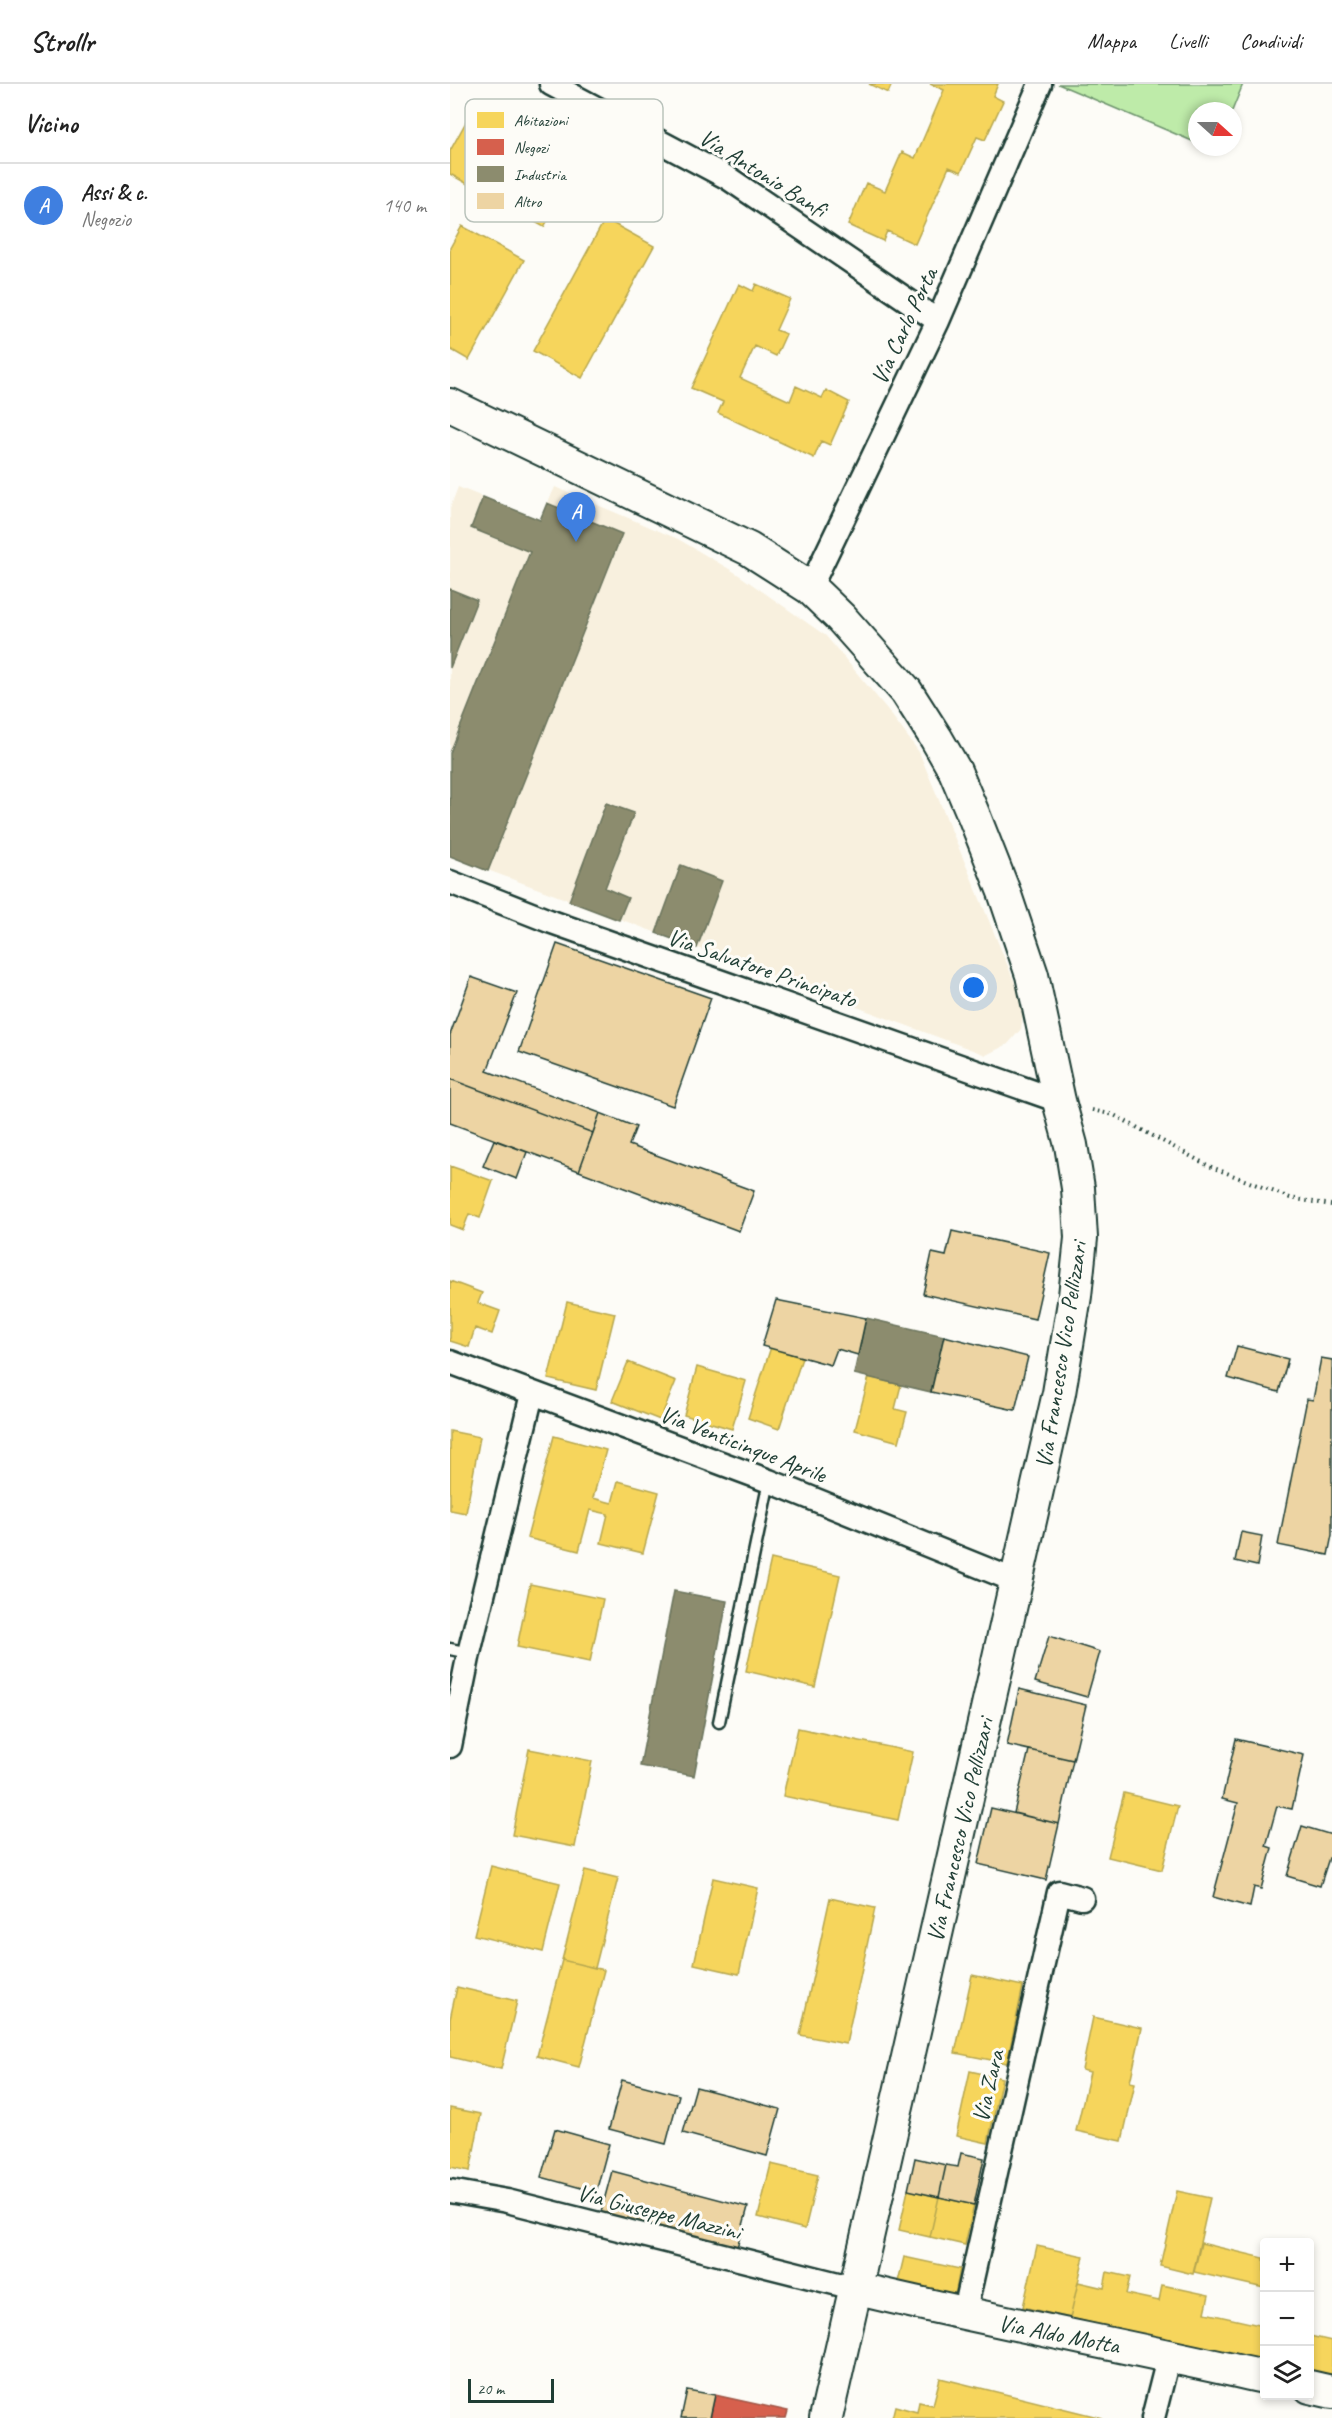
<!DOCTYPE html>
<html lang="it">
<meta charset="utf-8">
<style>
:root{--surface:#fff;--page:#f2f2f2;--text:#222;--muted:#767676;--line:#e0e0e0;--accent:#1f3d34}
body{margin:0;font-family:Caveat,sans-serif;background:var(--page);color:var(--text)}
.controls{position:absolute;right:18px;bottom:18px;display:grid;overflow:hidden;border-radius:6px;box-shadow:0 3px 9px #0003}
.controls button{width:54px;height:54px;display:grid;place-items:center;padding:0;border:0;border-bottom:2px solid var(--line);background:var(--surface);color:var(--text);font:30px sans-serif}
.compass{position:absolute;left:738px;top:18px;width:54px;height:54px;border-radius:50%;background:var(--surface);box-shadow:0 3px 9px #0003;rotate:111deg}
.scale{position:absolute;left:18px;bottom:15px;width:86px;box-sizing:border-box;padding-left:6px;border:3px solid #1f3d34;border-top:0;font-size:16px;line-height:21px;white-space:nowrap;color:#1f3d34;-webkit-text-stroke:4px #fdfcf7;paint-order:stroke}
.you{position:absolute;left:524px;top:904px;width:21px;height:21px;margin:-15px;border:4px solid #fff;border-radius:50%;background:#1a73e8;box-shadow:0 0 0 9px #1a73e833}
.badge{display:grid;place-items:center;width:39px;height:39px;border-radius:50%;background:var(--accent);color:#fff;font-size:20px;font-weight:700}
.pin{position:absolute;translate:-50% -50px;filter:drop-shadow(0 2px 3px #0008)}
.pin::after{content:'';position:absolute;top:32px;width:21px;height:18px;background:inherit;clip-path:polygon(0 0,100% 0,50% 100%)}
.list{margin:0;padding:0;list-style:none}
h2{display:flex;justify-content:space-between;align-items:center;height:78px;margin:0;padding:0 24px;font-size:26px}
h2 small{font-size:20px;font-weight:400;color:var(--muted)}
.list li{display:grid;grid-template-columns:39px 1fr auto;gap:18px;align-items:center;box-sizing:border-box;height:84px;padding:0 24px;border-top:2px solid var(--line)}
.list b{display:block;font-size:22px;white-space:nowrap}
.list p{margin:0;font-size:20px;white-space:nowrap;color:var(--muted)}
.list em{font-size:20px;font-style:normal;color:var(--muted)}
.icon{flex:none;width:33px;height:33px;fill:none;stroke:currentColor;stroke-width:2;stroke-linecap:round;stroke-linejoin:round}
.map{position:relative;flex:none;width:882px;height:2334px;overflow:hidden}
header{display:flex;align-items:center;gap:36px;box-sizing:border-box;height:84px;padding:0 30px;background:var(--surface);border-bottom:2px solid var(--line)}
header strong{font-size:28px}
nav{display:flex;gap:33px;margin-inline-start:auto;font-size:21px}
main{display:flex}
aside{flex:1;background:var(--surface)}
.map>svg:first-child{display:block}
.built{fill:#f8f0de}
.green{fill:#beeba9;stroke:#6e946e;stroke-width:1.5}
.homes{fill:#f6d55c;stroke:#b6a750;stroke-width:1.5}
.shops{fill:#d6604d;stroke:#9f5646;stroke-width:1.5}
.industry{fill:#8c8c6e;stroke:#6b745d;stroke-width:1.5}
.building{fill:#edd4a3;stroke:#1f3d34;stroke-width:1.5}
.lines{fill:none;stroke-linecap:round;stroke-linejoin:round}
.lane-casing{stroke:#1f3d34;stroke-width:15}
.street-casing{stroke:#1f3d34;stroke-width:27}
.secondary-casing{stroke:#1f3d34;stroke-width:36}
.path{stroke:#1f3d34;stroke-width:4;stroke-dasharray:1.5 4.5;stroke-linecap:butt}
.lane{stroke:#fdfcf7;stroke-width:10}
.street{stroke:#fdfcf7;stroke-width:22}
.secondary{stroke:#fdfcf7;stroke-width:32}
.labels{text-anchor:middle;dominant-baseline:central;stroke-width:6;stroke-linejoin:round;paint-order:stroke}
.street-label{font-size:24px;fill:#1f3d34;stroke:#fdfcf7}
.key{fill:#fdfcf7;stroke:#bac3bc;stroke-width:1.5}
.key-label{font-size:16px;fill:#1f3d34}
</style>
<header>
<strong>Strollr</strong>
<nav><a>Mappa</a><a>Livelli</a><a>Condividi</a></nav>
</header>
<main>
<aside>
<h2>Vicino<small></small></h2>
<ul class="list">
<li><span class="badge" style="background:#3f7fe0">A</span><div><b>Assi &amp; c.</b><p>Negozio</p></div><em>140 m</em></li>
</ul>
</aside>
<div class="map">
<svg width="882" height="2334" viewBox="0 0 882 2334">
<rect width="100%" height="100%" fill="#fdfcf7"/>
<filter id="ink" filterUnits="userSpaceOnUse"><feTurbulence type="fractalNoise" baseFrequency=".0167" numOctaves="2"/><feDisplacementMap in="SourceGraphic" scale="12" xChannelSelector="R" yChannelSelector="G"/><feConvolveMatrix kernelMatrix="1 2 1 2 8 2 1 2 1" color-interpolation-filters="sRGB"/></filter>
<g filter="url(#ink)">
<!-- built -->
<path class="built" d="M 8,403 L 90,436 L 105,403 L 228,455 L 286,489 L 376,552 L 437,625 L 469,668 L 574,921 L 571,945 L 558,960 L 536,971 L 0,772 L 0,424 Z"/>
<!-- green -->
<path class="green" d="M 608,0 L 793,0 L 782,27 L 747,27 L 747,59 Z"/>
<!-- homes -->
<path class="homes" d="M 419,0 L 442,0 L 438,9 Z
M 480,0 L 548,0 L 543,12 L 553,17 L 535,56 L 527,53 L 511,88 L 499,83 L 465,160 L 437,147 L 433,157 L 398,141 L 416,99 L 435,107 L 452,68 L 465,74 L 494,6 Z
M 22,27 L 126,86 L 94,143 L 0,90 L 0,67 Z
M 155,135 L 204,162 L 132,294 L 83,267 Z
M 12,142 L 74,176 L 19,276 L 0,265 L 0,164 Z
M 289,200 L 303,207 L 306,200 L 340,215 L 326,246 L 336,250 L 326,272 L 305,262 L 290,294 L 340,317 L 346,302 L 372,314 L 376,306 L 399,318 L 380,361 L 371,357 L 364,374 L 268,329 L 273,318 L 241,304 Z
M 0,1082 L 43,1097 L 30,1134 L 19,1130 L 13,1146 L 0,1141 Z
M 0,1197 L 32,1209 L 28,1219 L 50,1227 L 42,1250 L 25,1244 L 19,1263 L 0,1257 Z
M 117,1218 L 165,1229 L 146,1306 L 98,1295 Z
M 321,1263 L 352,1274 L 329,1345 L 298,1334 Z
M 178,1278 L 226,1297 L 210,1336 L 162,1317 Z
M 247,1283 L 296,1297 L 282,1345 L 234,1331 Z
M 419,1293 L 451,1301 L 445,1325 L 457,1328 L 449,1358 L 405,1346 Z
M 0,1347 L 30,1353 L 16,1429 L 0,1426 Z
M 104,1352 L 156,1366 L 143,1414 L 162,1419 L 168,1397 L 209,1408 L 193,1469 L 151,1459 L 158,1430 L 140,1426 L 129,1467 L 77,1454 Z
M 321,1475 L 390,1491 L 365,1603 L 296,1587 Z
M 80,1500 L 153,1515 L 140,1578 L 67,1563 Z
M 348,1644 L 463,1668 L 448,1736 L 333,1712 Z
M 79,1665 L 142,1677 L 125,1763 L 62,1751 Z
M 674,1709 L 728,1722 L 712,1786 L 658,1773 Z
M 41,1782 L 110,1799 L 93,1868 L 24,1851 Z
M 135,1786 L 168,1794 L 145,1884 L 112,1876 Z
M 263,1794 L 308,1804 L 289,1890 L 244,1880 Z
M 380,1814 L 425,1824 L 396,1960 L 350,1951 Z
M 112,1876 L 154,1886 L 129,1983 L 87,1972 Z
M 522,1891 L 573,1902 L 557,1979 L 505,1969 Z
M 7,1903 L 67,1917 L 51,1985 L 0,1973 L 0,1935 Z
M 643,1933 L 692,1944 L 680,1998 L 685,1999 L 672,2057 L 626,2047 L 640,1988 L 632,1986 Z
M 520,1987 L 552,1994 L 538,2059 L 506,2052 Z
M 0,2024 L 31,2030 L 20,2087 L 0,2083 Z
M 321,2080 L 368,2091 L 355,2145 L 308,2133 Z
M 458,2106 L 489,2113 L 480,2153 L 449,2146 Z
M 727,2107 L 760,2114 L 743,2190 L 710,2182 Z
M 489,2113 L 524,2121 L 515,2161 L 480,2153 Z
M 751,2159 L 814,2174 L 814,2204 L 744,2188 Z
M 587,2162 L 634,2172 L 620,2234 L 573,2223 Z
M 454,2173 L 510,2185 L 505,2211 L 448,2198 Z
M 657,2188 L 680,2193 L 676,2210 L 709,2217 L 712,2201 L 759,2211 L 755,2229 L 814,2242 L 814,2277 L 620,2234 L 628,2198 L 654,2204 Z
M 860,2252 L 882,2257 L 882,2292 L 860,2287 Z
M 490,2294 L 652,2334 L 442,2334 L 445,2322 L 467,2328 L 469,2318 L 483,2321 Z"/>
<!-- shops -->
<path class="shops" d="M 265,2311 L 338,2327 L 336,2334 L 260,2334 Z"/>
<!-- industry -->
<path class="industry" d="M 33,413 L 90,436 L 97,419 L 172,450 L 38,787 L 0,772 L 0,669 L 80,468 L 21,444 Z
M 0,505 L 27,516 L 0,584 Z
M 156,719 L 184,729 L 155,804 L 178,814 L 169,836 L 119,817 Z
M 231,781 L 272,797 L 247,864 L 206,849 Z
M 416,1234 L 494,1252 L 481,1308 L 404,1290 Z
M 224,1507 L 277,1517 L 244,1692 L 190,1682 Z"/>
<!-- building -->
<path class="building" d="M 107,860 L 261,914 L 223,1022 L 69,968 Z
M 21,893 L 67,909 L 37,987 L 150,1029 L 143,1049 L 0,995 L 0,951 Z
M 0,995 L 143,1049 L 129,1087 L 0,1039 Z
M 150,1029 L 186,1043 L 179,1061 L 304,1107 L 289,1147 L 129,1087 Z
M 44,1056 L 77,1068 L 67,1095 L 33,1082 Z
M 502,1147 L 600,1169 L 585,1235 L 473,1210 L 482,1169 L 496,1172 Z
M 326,1216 L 416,1234 L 408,1271 L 387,1265 L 381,1281 L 312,1262 Z
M 494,1252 L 578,1273 L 565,1326 L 481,1308 Z
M 787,1262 L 838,1275 L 829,1308 L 778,1294 Z
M 871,1274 L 882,1276 L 882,1451 L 878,1471 L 828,1461 L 857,1315 L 863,1316 Z
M 791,1448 L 812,1452 L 807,1482 L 785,1477 Z
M 599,1552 L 650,1568 L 637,1613 L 585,1598 Z
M 569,1605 L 636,1621 L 623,1676 L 557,1661 Z
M 786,1655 L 854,1671 L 842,1725 L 827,1722 L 816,1762 L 822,1764 L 811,1805 L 804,1803 L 800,1823 L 763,1813 L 788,1719 L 772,1715 Z
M 579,1666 L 623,1676 L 609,1740 L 564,1729 Z
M 541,1724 L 609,1740 L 596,1796 L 528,1780 Z
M 852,1742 L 882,1751 L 882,1775 L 879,1774 L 870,1802 L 837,1792 Z
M 172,1996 L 229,2011 L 216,2060 L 159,2045 Z
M 246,2003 L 330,2025 L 317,2072 L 233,2049 Z
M 105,2045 L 159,2060 L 146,2108 L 91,2093 Z
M 511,2069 L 534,2074 L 524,2121 L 489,2113 L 496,2081 L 508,2083 Z
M 465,2074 L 496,2081 L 489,2113 L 458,2106 Z
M 162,2087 L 298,2123 L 285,2171 L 149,2135 Z
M 237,2306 L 265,2311 L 260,2334 L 231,2334 Z"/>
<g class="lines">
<!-- lane casing -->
<g class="lane-casing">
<path id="lane" d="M 0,1565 L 19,1569
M 269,1638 L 319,1397"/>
</g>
<!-- street casing -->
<g class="street-casing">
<path id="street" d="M 101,0 L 278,94 L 488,237
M 360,504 L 488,237 L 590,0
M 0,798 L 99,837 L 609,1017
M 0,1278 L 319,1397 L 566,1497
M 0,1662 L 19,1569 L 82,1310
M 0,2107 L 57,2117 L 404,2204
M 514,2231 L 609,1808 L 632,1814
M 703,2334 L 719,2271"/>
</g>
<!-- secondary casing -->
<g class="secondary-casing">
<path id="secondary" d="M 0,321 L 299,465 L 360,504 L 391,534 L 456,607 L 486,654 L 505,687 L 524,732 L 554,808 L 582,891 L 609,1017 L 621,1061 L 628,1104 L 631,1154 L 625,1212 L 609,1309 L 376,2334
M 404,2204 C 540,2237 678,2262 814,2293
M 860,2303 L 882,2308"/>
</g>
<!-- path -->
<path class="path" d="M 642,1026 L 664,1031 L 759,1082 L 840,1114 L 882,1121"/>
<!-- lane -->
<use href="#lane" class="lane"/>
<!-- street -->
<use href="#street" class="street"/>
<!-- secondary -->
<use href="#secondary" class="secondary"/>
</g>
</g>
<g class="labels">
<!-- street labels -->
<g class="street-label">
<text transform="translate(313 89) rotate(32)">Via Antonio Banfi</text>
<text transform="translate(454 242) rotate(-65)">Via Carlo Porta</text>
<text transform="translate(312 884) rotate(19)">Via Salvatore Principato</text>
<text transform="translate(611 1271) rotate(-81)">Via Francesco Vico Pellizzari</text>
<text transform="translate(293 1360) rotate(21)">Via Venticinque Aprile</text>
<text transform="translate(510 1746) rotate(-77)">Via Francesco Vico Pellizzari</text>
<text transform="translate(538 2002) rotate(-77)">Via Zara</text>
<text transform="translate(209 2128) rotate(14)">Via Giuseppe Mazzini</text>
<text transform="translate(609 2250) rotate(11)">Via Aldo Motta</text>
</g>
</g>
<!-- legend -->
<rect x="15" y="15" width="198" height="123" rx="9" class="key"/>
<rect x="27" y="28" width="27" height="16" fill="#f6d55c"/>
<rect x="27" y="55" width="27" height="16" fill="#d6604d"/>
<rect x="27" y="82" width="27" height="16" fill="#8c8c6e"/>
<rect x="27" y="109" width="27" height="16" fill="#edd4a3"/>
<g class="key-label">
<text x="64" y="42">Abitazioni</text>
<text x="64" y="69">Negozi</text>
<text x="64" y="96">Industria</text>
<text x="64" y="123">Altro</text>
</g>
</svg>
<div class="controls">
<button>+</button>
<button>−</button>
<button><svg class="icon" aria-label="layers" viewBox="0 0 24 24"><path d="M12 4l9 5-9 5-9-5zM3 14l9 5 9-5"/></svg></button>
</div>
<svg class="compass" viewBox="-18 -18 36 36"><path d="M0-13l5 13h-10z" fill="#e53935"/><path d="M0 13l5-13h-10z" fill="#767676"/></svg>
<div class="scale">20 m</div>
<div class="you"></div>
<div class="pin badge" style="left:126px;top:458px;background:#3f7fe0">A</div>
</div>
</main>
